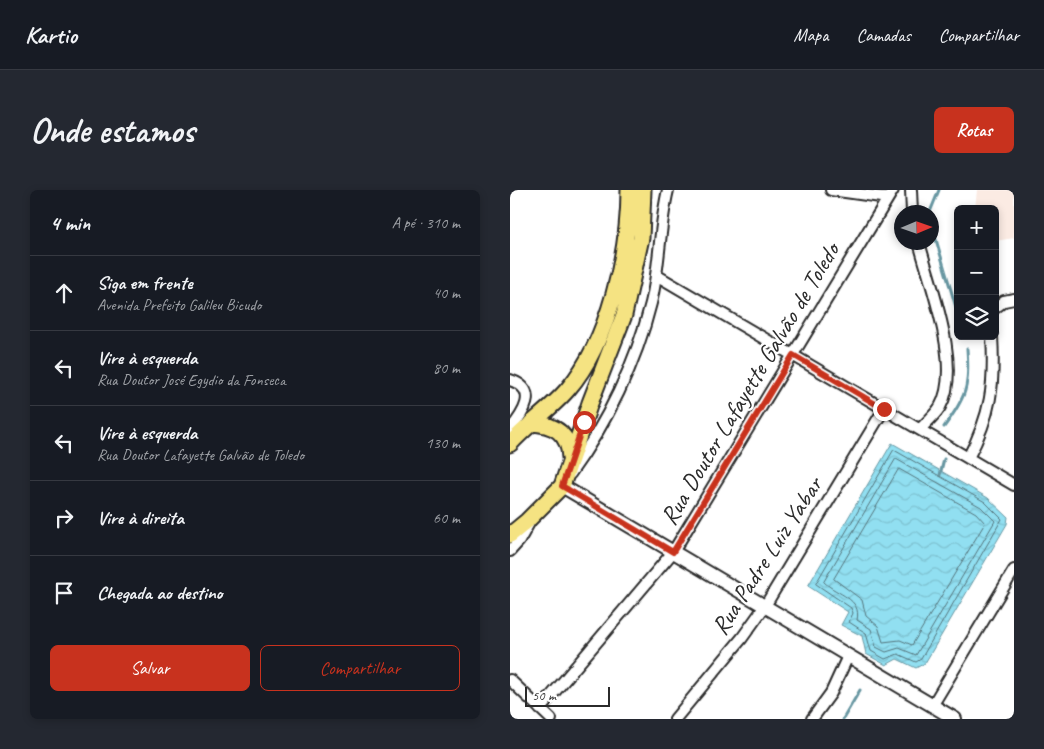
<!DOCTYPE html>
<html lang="pt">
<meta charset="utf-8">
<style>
:root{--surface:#171b24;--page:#242831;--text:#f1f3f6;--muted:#9ea1a6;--line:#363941;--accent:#c8321e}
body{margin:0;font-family:Caveat,sans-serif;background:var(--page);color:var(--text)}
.controls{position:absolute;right:15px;top:15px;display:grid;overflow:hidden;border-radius:8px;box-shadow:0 2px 8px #0003}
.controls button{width:45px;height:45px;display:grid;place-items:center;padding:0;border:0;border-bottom:1px solid var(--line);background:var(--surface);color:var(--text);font:25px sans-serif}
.compass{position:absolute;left:384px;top:15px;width:45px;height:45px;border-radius:50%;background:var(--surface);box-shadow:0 2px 8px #0003;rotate:88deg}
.scale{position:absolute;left:15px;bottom:12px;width:85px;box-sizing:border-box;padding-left:5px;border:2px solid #2b2b2b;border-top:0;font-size:14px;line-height:18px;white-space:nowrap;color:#2b2b2b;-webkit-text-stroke:4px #fff;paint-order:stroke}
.stop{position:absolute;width:15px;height:15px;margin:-11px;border:4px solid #c8321e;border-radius:50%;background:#fff}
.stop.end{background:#c8321e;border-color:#fff;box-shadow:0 1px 5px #0008}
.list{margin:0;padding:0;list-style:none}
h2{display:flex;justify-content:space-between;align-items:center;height:65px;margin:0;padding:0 20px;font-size:21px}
h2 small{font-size:16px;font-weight:400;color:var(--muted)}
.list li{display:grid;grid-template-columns:32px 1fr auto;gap:15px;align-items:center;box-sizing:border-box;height:75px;padding:0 20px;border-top:1px solid var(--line)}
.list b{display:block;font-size:19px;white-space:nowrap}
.list p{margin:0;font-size:16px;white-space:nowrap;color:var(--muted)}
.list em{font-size:16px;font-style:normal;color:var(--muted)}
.actions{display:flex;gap:10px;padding:15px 20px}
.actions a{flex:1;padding:11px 0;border:1px solid var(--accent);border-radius:8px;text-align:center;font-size:18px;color:var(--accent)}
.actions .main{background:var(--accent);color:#fff}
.icon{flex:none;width:28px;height:28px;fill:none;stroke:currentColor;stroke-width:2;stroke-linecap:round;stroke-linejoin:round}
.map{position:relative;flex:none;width:504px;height:529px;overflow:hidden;border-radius:8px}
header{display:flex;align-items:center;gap:30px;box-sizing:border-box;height:70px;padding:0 25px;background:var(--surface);border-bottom:1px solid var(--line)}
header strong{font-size:24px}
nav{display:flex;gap:28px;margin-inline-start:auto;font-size:18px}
.intro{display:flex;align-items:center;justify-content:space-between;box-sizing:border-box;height:120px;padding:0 30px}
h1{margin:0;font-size:35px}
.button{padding:12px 22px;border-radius:8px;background:var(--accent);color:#fff;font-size:18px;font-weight:700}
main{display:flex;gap:30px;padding:0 30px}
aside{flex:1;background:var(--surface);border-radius:8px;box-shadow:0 2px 8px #0003}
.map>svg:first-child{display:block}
.built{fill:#fbebe3}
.water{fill:url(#water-waves);stroke:#6897a2}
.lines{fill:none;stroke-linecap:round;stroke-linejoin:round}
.shore{stroke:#54737a;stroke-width:1}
.stream{stroke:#6897a2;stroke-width:3}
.minor-casing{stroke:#2b2b2b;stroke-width:14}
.tertiary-casing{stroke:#2b2b2b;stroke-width:16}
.primary-casing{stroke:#2b2b2b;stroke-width:19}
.minor{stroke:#fff;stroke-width:10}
.tertiary{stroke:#fff;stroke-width:12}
.primary{stroke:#f5e382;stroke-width:15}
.route{stroke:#c8321e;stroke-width:6}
.labels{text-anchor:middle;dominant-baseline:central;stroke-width:4.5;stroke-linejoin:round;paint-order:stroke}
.street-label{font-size:25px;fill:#2b2b2b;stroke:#fff}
</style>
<header>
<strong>Kartio</strong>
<nav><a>Mapa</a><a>Camadas</a><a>Compartilhar</a></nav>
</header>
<div class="intro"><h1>Onde estamos</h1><a class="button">Rotas</a></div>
<main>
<aside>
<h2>4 min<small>A pé · 310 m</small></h2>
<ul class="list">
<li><svg class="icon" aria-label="ahead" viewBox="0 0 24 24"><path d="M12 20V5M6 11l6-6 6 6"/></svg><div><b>Siga em frente</b><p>Avenida Prefeito Galileu Bicudo</p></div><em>40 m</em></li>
<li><svg class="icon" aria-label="left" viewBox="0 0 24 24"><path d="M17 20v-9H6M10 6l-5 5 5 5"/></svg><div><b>Vire à esquerda</b><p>Rua Doutor José Egydio da Fonseca</p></div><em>80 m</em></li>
<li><svg class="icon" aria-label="left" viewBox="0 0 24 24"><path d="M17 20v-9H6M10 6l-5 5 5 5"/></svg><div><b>Vire à esquerda</b><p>Rua Doutor Lafayette Galvão de Toledo</p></div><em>130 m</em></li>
<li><svg class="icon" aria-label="right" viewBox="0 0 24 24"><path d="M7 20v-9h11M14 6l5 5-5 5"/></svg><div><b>Vire à direita</b></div><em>60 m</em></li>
<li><svg class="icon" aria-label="arrive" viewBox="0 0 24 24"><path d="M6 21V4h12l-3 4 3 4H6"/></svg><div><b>Chegada ao destino</b></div></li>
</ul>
<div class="actions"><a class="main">Salvar</a><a>Compartilhar</a></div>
</aside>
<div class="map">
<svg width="504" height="529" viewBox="0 0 504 529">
<defs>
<pattern id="water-waves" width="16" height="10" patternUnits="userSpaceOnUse" patternTransform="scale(1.25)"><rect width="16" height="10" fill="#91dff1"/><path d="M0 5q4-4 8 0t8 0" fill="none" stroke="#7dc0cf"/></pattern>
</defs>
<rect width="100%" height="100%" fill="#fff"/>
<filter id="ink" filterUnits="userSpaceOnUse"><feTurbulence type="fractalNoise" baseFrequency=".02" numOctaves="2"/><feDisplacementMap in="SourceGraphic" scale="10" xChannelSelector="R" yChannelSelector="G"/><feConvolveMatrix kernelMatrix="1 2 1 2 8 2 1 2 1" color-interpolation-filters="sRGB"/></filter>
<g filter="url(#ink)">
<!-- built -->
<path class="built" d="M 467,0 L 504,0 L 504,48 L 485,51 L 485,19 L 465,19 Z"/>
<!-- water -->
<path class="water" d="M 382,253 L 478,308 L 498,327 L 497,334 L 415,473 L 406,478 L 387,469 L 376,475 L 356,464 L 352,446 L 331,435 L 338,422 L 298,396 Z"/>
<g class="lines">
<!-- shore -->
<path class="shore" d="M 384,260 L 475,312 L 492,329 L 411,469 L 406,472 L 388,464 L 375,469 L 361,461 L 356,443 L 339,432 L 343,423 L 341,418 L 306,394 Z
M 386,269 L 471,317 L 485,331 L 406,465 L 389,458 L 376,462 L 366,457 L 361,439 L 347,430 C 352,408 327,405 314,392 Z
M 389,279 L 466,323 L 475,333 L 402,455 L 390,450 L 373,452 L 368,436 L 356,426 L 352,410 L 324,389 Z"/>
<!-- stream -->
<path class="stream" d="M 420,22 L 429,0
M 422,36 L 448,124
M 434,237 C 456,207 460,197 457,159
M 430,285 L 434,269
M 333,529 L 350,500"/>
<!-- minor casing -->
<g class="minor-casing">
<path id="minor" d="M 321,0 L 378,8
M 401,0 L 402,22
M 409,52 C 420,95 453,177 430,217 C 425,225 417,232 410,239
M 146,85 L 504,295
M 485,118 L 494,111 L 504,109
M 0,190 C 31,200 12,225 0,240
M 458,268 C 481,225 485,195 482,146
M 60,284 C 97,233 126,173 141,113 C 150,76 149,37 158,0
M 0,361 L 9,351 L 19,333
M 0,490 L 41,529
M 422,516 L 504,380
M 30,519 L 163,362 L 383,0
M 165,529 L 232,448 L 255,416 L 374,219
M 302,529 L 321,503 L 338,466"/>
</g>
<!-- tertiary casing -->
<g class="tertiary-casing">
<path id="tertiary" d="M 52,296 L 445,529"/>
</g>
<!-- primary casing -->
<g class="primary-casing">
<path id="primary" d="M 21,233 C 44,234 59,243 60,268
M 0,254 C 18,234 41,219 58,199 C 99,151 119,61 119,0
M 0,345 L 17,331 L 52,296 L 80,213 L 114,125 L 131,48 L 133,0"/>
</g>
<!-- minor -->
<use href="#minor" class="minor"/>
<!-- tertiary -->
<use href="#tertiary" class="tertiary"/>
<!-- primary -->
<use href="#primary" class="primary"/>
</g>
</g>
<g class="lines" filter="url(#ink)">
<!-- route -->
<path class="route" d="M 74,232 L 52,296 L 163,362 L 283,165 L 374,219"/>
</g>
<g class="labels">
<!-- street labels -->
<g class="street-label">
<text transform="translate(240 194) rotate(-59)">Rua Doutor Lafayette Galvão de Toledo</text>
<text transform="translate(257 366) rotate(-57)">Rua Padre Luiz Yabar</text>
</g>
</g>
</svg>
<div class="controls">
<button>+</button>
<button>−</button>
<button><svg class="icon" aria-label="layers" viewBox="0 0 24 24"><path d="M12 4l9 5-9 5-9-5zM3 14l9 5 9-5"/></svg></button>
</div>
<svg class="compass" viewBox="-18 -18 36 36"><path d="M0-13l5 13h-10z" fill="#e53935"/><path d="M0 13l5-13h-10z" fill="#9ea1a6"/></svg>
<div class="scale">50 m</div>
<div class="stop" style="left:74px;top:232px"></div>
<div class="stop end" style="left:374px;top:219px"></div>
</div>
</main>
